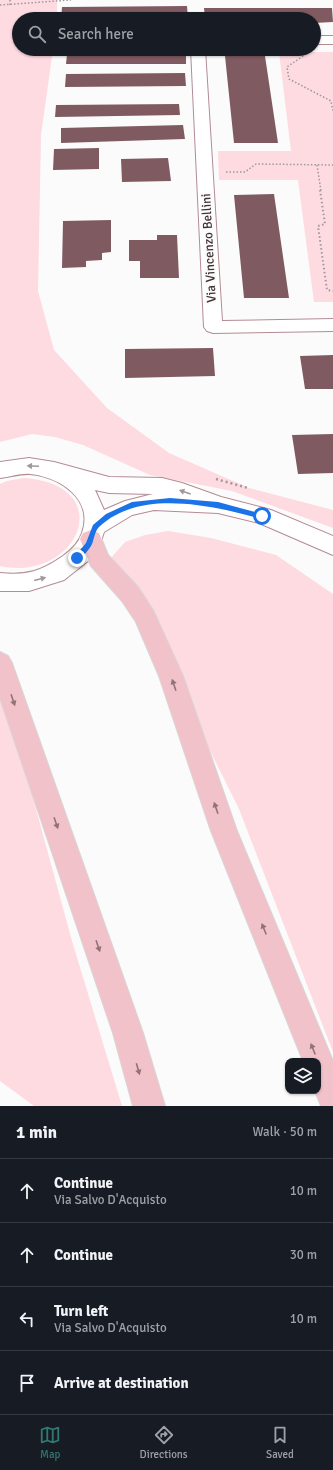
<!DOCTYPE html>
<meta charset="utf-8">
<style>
:root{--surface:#171b24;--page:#20242c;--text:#f1f3f6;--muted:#9ea1a6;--line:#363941;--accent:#317871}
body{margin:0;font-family:Signika,sans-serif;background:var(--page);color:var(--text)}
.controls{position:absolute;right:12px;bottom:12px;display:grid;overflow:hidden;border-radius:8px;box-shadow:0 1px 3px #0004}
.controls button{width:36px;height:36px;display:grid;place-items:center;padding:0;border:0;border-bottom:1px solid var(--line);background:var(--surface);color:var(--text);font:20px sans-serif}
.stop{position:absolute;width:12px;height:12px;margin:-9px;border:3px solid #1a73e8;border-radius:50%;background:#fff}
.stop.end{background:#1a73e8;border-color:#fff;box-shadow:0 1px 4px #0008}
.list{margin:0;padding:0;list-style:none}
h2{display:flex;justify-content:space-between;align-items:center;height:52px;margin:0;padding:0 16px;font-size:17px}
h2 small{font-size:13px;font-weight:400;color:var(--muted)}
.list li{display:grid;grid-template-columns:26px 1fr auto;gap:12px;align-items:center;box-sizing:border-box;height:64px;padding:0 16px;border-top:1px solid var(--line)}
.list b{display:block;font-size:15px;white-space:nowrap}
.list p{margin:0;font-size:13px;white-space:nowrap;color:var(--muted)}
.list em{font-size:13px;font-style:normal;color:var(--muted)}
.icon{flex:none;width:22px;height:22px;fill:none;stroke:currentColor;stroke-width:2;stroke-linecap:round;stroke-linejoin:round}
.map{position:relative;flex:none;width:333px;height:1106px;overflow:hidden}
.search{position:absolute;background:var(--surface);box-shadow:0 1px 3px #0004;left:12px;right:12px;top:12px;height:44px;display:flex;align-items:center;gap:10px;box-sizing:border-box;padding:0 14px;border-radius:22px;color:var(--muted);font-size:15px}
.sheet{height:308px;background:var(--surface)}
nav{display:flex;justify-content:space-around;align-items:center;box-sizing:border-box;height:56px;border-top:1px solid var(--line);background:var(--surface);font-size:11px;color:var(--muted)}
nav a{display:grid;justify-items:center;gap:2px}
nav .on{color:var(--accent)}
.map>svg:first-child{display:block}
.green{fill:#fedae1}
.building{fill:#805a61}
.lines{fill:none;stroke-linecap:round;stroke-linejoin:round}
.minor-casing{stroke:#b38b93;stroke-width:2}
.highway-casing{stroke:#d9d6d6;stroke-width:2}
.path-far2{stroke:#a0989a;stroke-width:1.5;stroke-dasharray:1.5 2;stroke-linecap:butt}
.path-far1{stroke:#a0989a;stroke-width:2;stroke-dasharray:1.5 2.5;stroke-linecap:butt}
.path{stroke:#a0989a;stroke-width:2.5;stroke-dasharray:2 3;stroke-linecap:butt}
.minor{fill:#fff;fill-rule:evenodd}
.highway{fill:#f2c2cb;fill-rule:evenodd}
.oneway{fill:#a0989a}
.oneway2{fill:#917278}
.route{fill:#1a73e8}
.labels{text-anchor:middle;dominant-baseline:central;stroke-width:4;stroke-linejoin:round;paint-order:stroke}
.far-street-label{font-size:13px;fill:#423134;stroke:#fbfbfb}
</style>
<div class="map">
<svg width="333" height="1106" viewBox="0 0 333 1106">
<rect width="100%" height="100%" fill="#fbfbfb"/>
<!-- green -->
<path class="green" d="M 0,0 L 57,0 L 57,19 L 19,19 L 19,49 L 53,49 L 41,135 L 38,291 L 54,350 L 107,408 L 169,453 L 249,488 L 333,510 L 333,528 L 232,491 L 150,475 L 83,445 L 55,437 L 32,434 L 0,442 Z
M 279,52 L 333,52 L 333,302 L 314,302 L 298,180 L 219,180 L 218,151 L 291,151 Z
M 24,478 C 120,485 78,583 0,566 L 0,484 L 7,481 Z
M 168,531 L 211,538 L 276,555 L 333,594 L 333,1052 L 239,809 L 142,614 L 103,567 L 125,542 L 145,535 Z
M 0,677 L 72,941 L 122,1106 L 34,1106 L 0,1081 Z"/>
<!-- building -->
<path class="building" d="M 187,6 L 188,19 L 61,19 L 62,7 Z
M 204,8 L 332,8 L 333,22 L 314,23 L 314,19 L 205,19 Z
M 186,53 L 186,64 L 66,64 L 67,54 Z
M 225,56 L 265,56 L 278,143 L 234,143 Z
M 185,73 L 186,86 L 65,87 L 66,74 Z
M 179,104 L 180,115 L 55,117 L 56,105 Z
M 183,125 L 185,139 L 61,143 L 61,128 Z
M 99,148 L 99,169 L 53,170 L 54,149 Z
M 168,158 L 171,181 L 122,182 L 121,159 Z
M 274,194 L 289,298 L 244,298 L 234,195 Z
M 111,220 L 111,252 L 102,253 L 102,260 L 86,261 L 86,267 L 62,268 L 63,221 Z
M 157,235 L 177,235 L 179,278 L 140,278 L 140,261 L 129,261 L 129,240 L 157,240 Z
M 213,348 L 215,376 L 125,378 L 125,349 Z
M 333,355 L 333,389 L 305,389 L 300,356 Z
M 333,434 L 333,473 L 298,474 L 292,435 Z"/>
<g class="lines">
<!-- minor casing -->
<g class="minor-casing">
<path id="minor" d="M 314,36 L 333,36 L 333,44 L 314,44 Z
M 191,49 L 205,49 L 222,321 L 333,319 L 333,331 L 213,333 L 207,331 L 204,327 Z
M 29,458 L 54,462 L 109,477 L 162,478 L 182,483 L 221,497 L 271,510 L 333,536 L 333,555 L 259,523 L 218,513 L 154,510 L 132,515 L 104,532 L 101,541 L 88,561 L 64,580 L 29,591 L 0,591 L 0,573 C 27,576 41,571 63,556 C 71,550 79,543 82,533 C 94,499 60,477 30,474 C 21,473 10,477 0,478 L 0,462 ZM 95,490 L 109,493 L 153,494 L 125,501 L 104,510 Z"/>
</g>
<!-- highway casing -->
<g class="highway-casing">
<path id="highway" d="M 91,530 L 99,533 L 108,555 L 138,587 L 153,610 L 183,676 L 237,831 L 333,1061 L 333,1106 L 321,1106 L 315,1091 L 318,1091 L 318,1061 L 303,1061 L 211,831 L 159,676 L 136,622 L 122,601 L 91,566 L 80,539 L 83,533 Z
M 0,652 L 8,656 L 12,663 L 143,1033 L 165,1106 L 133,1106 L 113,1033 L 0,698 Z"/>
</g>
<!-- path-far2 -->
<path class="path-far2" d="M 10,0 L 10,5
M 0,5 L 71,0
M 306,54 L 287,67 L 289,79 L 331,101 L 333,111
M 317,165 L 321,191
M 226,172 L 245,172 L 256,164 L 333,165"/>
<!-- path-far1 -->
<path class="path-far1" d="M 320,190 L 325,224 L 318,226 L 327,290 L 333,291"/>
<!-- path -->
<path class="path" d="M 216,479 L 248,488"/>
<!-- minor -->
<use href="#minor" class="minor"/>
<!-- highway -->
<use href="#highway" class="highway"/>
</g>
<!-- one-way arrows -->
<defs><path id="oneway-solid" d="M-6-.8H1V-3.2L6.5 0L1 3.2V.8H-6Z"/></defs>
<g class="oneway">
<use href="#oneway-solid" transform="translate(33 466) rotate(-177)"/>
<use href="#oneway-solid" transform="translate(185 492) rotate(-161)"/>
<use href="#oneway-solid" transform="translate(40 579) rotate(-15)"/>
</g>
<g class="oneway2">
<use href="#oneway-solid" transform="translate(174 685) rotate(-109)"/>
<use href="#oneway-solid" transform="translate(13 700) rotate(71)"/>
<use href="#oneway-solid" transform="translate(216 808) rotate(-109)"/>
<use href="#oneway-solid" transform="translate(56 823) rotate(71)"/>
<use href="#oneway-solid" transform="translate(264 929) rotate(-112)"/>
<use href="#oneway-solid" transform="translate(98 946) rotate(71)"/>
<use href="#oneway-solid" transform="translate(313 1049) rotate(-112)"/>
<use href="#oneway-solid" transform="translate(138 1069) rotate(74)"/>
</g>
<!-- route -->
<path class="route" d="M 170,498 L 218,502 L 262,514 L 266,516 L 262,519 C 214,506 140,488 99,527 C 94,532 94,541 91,546 C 88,551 83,556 79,560 L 74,560 L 74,557 L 86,543 L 93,525 L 106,514 L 132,502 Z"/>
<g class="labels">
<!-- far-street labels -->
<g class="far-street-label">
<text transform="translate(209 248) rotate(-93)">Via Vincenzo Bellini</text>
</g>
</g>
</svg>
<div class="controls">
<button><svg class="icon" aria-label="layers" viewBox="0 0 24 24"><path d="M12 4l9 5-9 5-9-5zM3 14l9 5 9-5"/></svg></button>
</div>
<div class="stop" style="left:262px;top:516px"></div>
<div class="stop end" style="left:77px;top:558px"></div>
<div class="search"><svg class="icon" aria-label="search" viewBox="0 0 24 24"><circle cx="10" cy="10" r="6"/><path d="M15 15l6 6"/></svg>Search here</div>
</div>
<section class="sheet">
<h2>1 min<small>Walk · 50 m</small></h2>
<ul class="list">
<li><svg class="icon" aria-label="ahead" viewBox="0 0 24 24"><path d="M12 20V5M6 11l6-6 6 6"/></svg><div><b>Continue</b><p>Via Salvo D'Acquisto</p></div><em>10 m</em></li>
<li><svg class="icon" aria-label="ahead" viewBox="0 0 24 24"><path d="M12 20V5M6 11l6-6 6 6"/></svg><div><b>Continue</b></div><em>30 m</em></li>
<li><svg class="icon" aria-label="left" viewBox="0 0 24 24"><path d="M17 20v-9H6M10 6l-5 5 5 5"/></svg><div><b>Turn left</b><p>Via Salvo D'Acquisto</p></div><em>10 m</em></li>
<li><svg class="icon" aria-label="arrive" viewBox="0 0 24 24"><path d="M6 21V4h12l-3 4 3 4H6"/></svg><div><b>Arrive at destination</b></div></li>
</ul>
</section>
<nav>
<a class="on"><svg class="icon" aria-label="map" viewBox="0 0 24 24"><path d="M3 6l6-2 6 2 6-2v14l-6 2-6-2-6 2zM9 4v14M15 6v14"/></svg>Map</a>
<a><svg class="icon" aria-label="directions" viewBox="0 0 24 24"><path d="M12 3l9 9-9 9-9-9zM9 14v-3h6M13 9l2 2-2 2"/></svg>Directions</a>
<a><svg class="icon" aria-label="saved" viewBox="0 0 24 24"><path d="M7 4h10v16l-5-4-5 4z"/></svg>Saved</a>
</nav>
